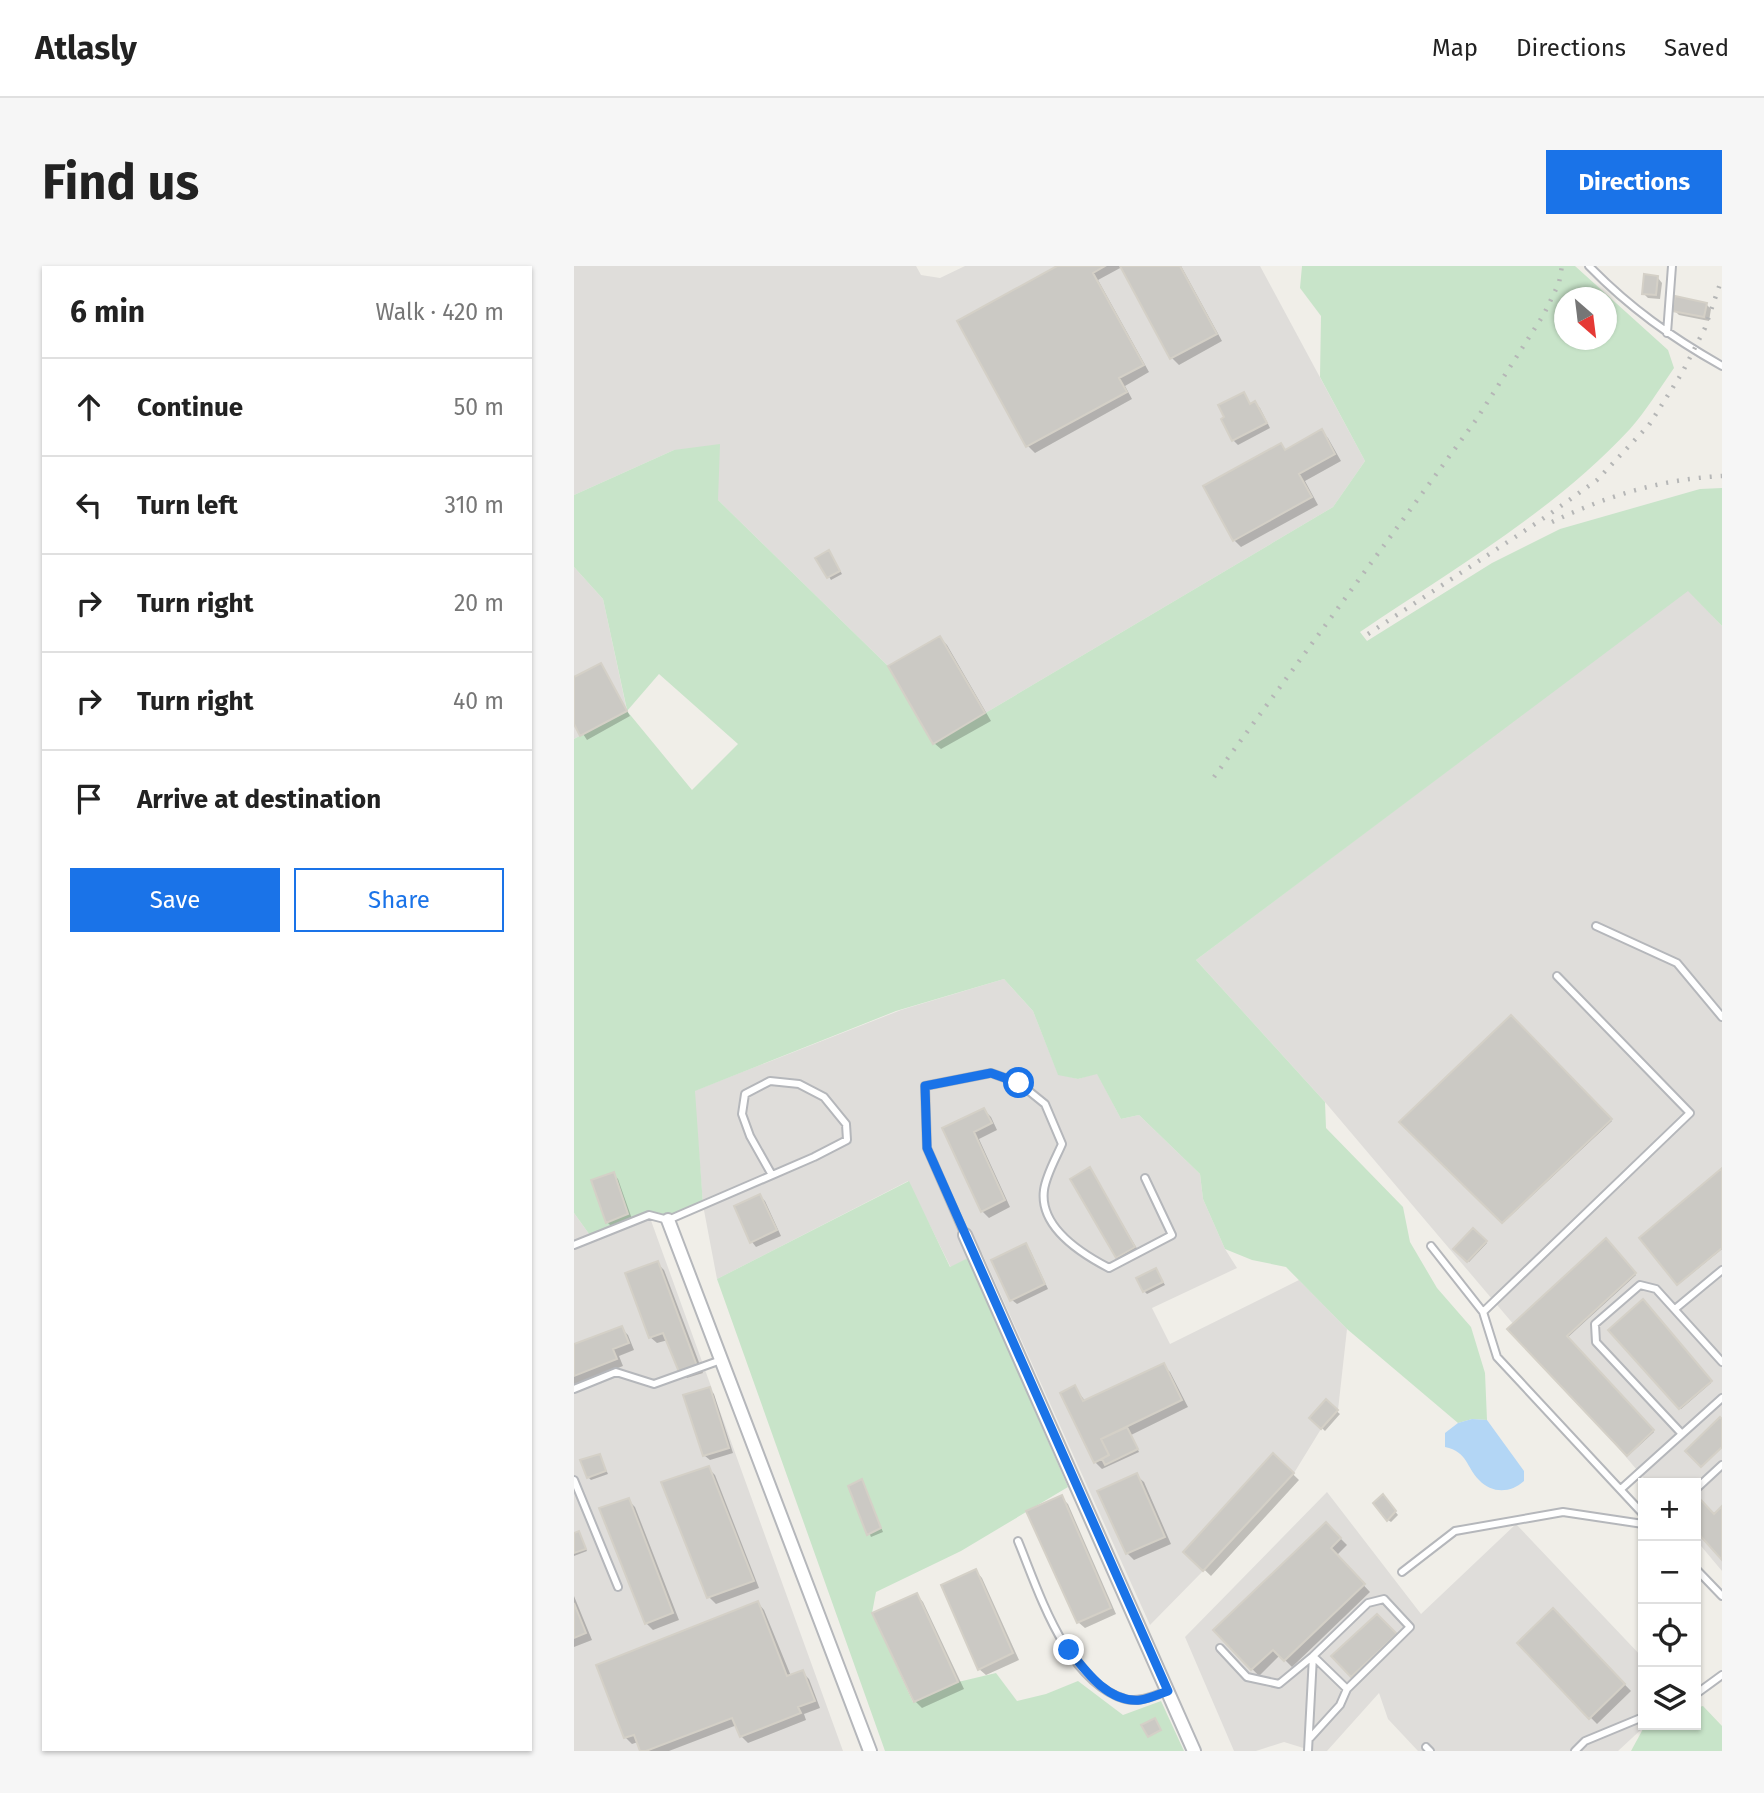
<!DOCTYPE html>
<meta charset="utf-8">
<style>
:root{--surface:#fff;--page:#f6f6f6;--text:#222;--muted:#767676;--line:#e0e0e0;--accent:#1a73e8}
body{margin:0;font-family:"Fira Sans",sans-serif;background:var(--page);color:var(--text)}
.controls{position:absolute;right:21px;bottom:21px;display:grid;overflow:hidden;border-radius:0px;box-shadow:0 2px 5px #0004}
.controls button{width:63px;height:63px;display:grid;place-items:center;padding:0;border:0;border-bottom:2px solid var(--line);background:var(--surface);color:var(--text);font:35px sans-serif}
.compass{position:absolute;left:980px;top:21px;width:63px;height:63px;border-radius:50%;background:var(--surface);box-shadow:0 2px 5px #0004;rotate:152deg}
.stop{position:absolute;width:21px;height:21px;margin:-16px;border:5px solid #1a73e8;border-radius:50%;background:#fff}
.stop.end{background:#1a73e8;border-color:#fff;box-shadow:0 2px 7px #0008}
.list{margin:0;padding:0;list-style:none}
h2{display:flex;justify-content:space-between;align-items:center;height:91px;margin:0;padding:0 28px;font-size:30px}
h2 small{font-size:23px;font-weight:400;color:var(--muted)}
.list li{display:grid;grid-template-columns:46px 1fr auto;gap:21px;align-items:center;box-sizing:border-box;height:98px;padding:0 28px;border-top:2px solid var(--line)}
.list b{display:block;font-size:26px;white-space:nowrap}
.list em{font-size:23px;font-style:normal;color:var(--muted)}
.actions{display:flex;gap:14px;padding:21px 28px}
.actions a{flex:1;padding:16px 0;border:2px solid var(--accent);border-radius:0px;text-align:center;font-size:24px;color:var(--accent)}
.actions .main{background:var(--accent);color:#fff}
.icon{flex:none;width:38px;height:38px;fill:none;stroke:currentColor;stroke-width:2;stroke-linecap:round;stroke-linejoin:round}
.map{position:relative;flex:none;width:1148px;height:1485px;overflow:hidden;border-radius:0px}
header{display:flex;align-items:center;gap:42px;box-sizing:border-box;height:98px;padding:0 35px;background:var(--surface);border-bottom:2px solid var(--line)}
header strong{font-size:33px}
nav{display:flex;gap:38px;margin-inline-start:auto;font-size:24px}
.intro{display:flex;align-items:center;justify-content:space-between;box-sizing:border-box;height:168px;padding:0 42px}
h1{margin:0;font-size:49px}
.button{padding:18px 32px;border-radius:0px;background:var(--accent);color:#fff;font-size:24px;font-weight:700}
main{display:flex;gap:42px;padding:0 42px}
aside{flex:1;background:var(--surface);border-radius:0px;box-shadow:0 2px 5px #0004}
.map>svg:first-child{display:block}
.industrial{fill:#dfddda}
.green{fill:#c8e4c9;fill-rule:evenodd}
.water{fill:#b3d6f5}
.shadow{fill:#0003}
.building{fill:#cbc9c4;stroke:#d4d0c7;stroke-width:2}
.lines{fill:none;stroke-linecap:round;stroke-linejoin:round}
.lane-casing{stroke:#b5b7bb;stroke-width:10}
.street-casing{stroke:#b5b7bb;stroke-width:16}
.lane{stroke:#fff;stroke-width:6}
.street{stroke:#fff;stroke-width:12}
.rail{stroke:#b5b6b6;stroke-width:4.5;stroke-dasharray:2 9;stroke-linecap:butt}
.route{stroke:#1a73e8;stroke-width:9}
</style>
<header>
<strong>Atlasly</strong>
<nav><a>Map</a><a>Directions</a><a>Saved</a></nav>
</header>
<div class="intro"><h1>Find us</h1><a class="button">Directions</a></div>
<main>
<aside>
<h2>6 min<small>Walk · 420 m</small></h2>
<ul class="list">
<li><svg class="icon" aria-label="ahead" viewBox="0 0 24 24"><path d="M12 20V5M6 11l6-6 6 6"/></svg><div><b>Continue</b></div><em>50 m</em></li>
<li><svg class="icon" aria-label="left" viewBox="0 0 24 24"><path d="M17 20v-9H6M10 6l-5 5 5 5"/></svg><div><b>Turn left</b></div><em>310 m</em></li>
<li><svg class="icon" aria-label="right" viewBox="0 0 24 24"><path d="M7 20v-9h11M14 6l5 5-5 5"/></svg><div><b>Turn right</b></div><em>20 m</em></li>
<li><svg class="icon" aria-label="right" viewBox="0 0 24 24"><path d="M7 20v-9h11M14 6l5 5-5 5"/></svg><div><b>Turn right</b></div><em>40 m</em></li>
<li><svg class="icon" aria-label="arrive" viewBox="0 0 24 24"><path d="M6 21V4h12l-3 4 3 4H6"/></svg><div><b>Arrive at destination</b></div></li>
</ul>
<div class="actions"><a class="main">Save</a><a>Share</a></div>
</aside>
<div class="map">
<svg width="1148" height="1485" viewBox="0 0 1148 1485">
<rect width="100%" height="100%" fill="#f0eee8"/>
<!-- industrial -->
<path class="industrial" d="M 0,0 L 342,0 L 347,9 L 366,12 L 391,0 L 686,0 L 791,195 L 759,241 L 359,478 L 314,400 L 144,234 L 100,184 L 0,229 Z
M 0,301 L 29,333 L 53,445 L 0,473 Z
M 1114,324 L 1148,360 L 1148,1305 L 1122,1274 L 1122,1217 L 1074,1217 L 751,836 L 622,694 Z
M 430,713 L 459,745 L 484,808 L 504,813 L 523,807 L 547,853 L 565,849 L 626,908 L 629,933 L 651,983 L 663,1002 L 578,1042 L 596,1078 L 725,1014 L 773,1063 L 764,1144 L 747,1163 L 720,1207 L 629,1305 L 576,1359 L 408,987 L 377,1002 L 334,915 L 143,1013 L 129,939 L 120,825 L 327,744 Z
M 0,947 L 18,972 L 75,949 L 269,1485 L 0,1485 Z
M 753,1226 L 847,1348 L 942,1258 L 1069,1392 L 1069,1459 L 1072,1459 L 1044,1485 L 844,1485 L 814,1453 L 805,1427 L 753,1485 L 739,1485 L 710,1476 L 682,1485 L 660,1485 L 611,1371 Z"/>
<!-- green -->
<path class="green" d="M 728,0 L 1001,0 L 1094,84 L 1100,102 C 1086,122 1072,145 1056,163 C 979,246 879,303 786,366 L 793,375 L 918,297 L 986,263 L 1126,223 L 1148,222 L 1148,360 L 1114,325 L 622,694 L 751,836 L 752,862 L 829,941 L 836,976 L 863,1022 L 897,1061 L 911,1107 L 913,1154 L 898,1153 L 884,1157 L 773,1063 L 712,1001 L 678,994 L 651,983 L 629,933 L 626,908 L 565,849 L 547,853 L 523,808 L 504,813 L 484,809 L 459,745 L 430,713 L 322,745 L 121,825 L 129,939 L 94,954 L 75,949 L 18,972 L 0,947 L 0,473 L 53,444 L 29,333 L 0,301 L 0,229 L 100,184 L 146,178 L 144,234 L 314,400 L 359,478 L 759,241 L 791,195 L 746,111 L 747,50 L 726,22 ZM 990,32 L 1032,32 L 1032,74 L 990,74 ZM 85,408 L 164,478 L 118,524 L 53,445 Z
M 335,915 L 376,1001 L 394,992 L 494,1221 L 387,1285 L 302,1326 L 298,1347 L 339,1436 L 384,1416 L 422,1407 L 443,1435 L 472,1428 L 504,1415 L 549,1449 L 587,1435 L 610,1485 L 311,1485 L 143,1013 Z
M 1129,1440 L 1148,1460 L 1148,1485 L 1057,1485 L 1069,1463 L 1081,1459 L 1122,1459 L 1122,1442 Z"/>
<!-- water -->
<path class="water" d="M 898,1153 L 913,1154 L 950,1205 L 950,1215 C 937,1227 918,1228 905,1214 C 892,1201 894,1186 871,1181 L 871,1167 L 884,1157 Z"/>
<!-- shadow -->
<path class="shadow" d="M 487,0 L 607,0 L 648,75 L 605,99 L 598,92 L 548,1 L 524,14 L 575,106 L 551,120 L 558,133 L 461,187 L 454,180 L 386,56 Z
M 1084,12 L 1088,17 L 1086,33 L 1074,32 L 1069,27 Z
M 1132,38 L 1137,43 L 1135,55 L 1105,49 L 1100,44 Z
M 669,128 L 677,139 L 681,137 L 686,142 L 696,162 L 664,179 L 659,174 Z
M 747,165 L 754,172 L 767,195 L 731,215 L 744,239 L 667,281 L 660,274 L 707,179 L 712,185 Z
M 257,289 L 268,308 L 257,314 L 244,292 Z
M 366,372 L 373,379 L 417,455 L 367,483 L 360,477 Z
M 26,399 L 56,450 L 13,474 L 0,454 L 0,413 Z
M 937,751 L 1038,855 L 930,956 L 827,856 Z
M 410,844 L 417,851 L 423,864 L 405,873 L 436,941 L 415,952 L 408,945 L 370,863 Z
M 516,903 L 565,986 L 548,996 L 543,991 Z
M 1148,904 L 1148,983 L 1105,1018 L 1067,972 Z
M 39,908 L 44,913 L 58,953 L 38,961 L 33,956 Z
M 186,930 L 191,935 L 207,970 L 182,981 L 178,976 Z
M 899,964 L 913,977 L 895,996 L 881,983 Z
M 1032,974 L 1062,1009 L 993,1072 L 1080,1166 L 1055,1189 L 935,1063 Z
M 451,979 L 456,984 L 474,1023 L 443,1038 L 438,1034 Z
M 83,997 L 90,1004 L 129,1107 L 113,1112 L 106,1105 L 94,1074 L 83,1077 L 76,1071 Z
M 582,1004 L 591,1019 L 573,1028 L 570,1025 Z
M 1069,1036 L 1137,1117 L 1107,1143 L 1037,1065 Z
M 47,1062 L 54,1069 L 60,1084 L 45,1090 L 49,1100 L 0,1119 L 0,1080 Z
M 589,1099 L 596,1106 L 614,1141 L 557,1169 L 565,1186 L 528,1203 L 521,1196 L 501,1122 L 512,1136 Z
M 135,1123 L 140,1128 L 159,1187 L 136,1194 L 131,1190 L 111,1130 Z
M 752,1136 L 766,1148 L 751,1165 L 738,1152 Z
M 699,1189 L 725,1214 L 637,1310 L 612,1286 Z
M 26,1190 L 34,1208 L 17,1214 L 14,1211 Z
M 134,1202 L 141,1209 L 185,1322 L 142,1338 L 135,1331 Z
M 563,1210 L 570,1216 L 597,1278 L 560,1294 L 553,1287 Z
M 288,1215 L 309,1266 L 297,1271 L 276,1221 Z
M 487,1231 L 494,1238 L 542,1348 L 511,1362 L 504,1356 Z
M 811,1233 L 824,1249 L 817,1256 L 814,1254 Z
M 54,1234 L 61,1241 L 105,1354 L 79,1364 L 72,1357 Z
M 752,1258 L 773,1279 L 762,1290 L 796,1326 L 718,1401 L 706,1389 L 685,1410 L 641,1364 Z
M 5,1267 L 13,1285 L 0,1290 L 0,1269 Z
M 402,1305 L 408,1312 L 445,1394 L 412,1409 L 405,1403 Z
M 343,1329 L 349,1336 L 390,1423 L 348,1442 L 341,1435 Z
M 0,1330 L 18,1374 L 0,1381 Z
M 184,1337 L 190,1344 L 217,1410 L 228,1406 L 235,1413 L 246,1442 L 230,1448 L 232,1454 L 174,1477 L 167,1470 L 163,1459 L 95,1485 L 68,1485 L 64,1476 L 58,1478 L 51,1471 Z
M 979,1345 L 1057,1425 L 1023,1458 L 945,1378 Z
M 803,1350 L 826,1373 L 783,1414 L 760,1390 Z"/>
<!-- building -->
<path class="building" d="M 483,0 L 531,0 L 519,7 L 570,99 L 545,112 L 553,126 L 452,181 L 383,55 Z
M 546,0 L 606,0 L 643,68 L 596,93 Z
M 1070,8 L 1084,10 L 1082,29 L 1068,28 Z
M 1101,30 L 1133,37 L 1130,51 L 1098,45 Z
M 670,126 L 676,138 L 681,135 L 693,157 L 658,175 L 647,153 L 650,151 L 644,139 Z
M 748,163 L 761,188 L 725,208 L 738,231 L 659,275 L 629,220 L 707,177 L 711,184 Z
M 255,284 L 266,305 L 253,312 L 241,292 Z
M 366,370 L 411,447 L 359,478 L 314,400 Z
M 27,397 L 53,445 L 6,470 L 0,458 L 0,411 Z
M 937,749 L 1038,853 L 928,957 L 825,856 Z
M 410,842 L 418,857 L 400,866 L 431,934 L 407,946 L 368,862 Z
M 516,901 L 561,981 L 542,992 L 496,913 Z
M 1148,902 L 1148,982 L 1103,1019 L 1065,972 Z
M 40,906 L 54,948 L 32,957 L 17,914 Z
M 186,928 L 203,964 L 176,977 L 160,940 Z
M 899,962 L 913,975 L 893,996 L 879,983 Z
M 1032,972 L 1062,1007 L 993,1070 L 1080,1164 L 1053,1190 L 933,1063 Z
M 452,977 L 471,1018 L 436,1035 L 417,994 Z
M 84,995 L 123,1100 L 105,1106 L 89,1067 L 75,1072 L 51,1007 Z
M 582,1002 L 589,1016 L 569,1026 L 562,1012 Z
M 1069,1033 L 1138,1115 L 1105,1143 L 1034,1064 Z
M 48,1060 L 55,1077 L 39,1083 L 43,1093 L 0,1110 L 0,1078 Z
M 590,1097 L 608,1134 L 527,1173 L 535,1189 L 520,1197 L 486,1127 L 501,1119 L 509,1135 Z
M 136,1121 L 155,1182 L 129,1190 L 109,1129 Z
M 752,1133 L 764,1144 L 747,1163 L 735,1152 Z
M 1146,1151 L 1148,1153 L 1148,1181 L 1127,1201 L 1111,1185 Z
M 553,1161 L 564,1183 L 531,1199 L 528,1193 L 535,1189 L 527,1173 Z
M 699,1187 L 720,1207 L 629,1305 L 609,1286 Z
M 26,1188 L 32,1205 L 13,1212 L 6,1194 Z
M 135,1200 L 180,1315 L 133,1332 L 87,1216 Z
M 563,1207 L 591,1271 L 552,1288 L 523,1225 Z
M 288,1213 L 307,1262 L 293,1269 L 274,1220 Z
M 809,1228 L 822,1245 L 813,1255 L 799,1237 Z
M 488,1229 L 537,1342 L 503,1357 L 452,1245 Z
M 55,1232 L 99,1347 L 71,1358 L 25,1242 Z
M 1127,1234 L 1140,1248 L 1148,1240 L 1148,1294 L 1122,1265 L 1122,1240 Z
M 752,1256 L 767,1272 L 757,1282 L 791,1318 L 710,1395 L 699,1384 L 677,1404 L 639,1364 Z
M 5,1265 L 12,1283 L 0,1287 L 0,1267 Z
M 402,1303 L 439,1387 L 404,1404 L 367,1319 Z
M 343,1327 L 384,1416 L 340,1436 L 298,1347 Z
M 184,1335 L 213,1410 L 229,1404 L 241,1435 L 224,1441 L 227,1447 L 166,1471 L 158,1452 L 72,1485 L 66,1485 L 60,1469 L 50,1472 L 22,1399 Z
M 0,1337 L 12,1367 L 0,1372 Z
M 979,1342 L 1051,1418 L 1015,1453 L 943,1377 Z
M 803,1348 L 823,1368 L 777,1411 L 757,1390 Z
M 581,1452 L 587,1464 L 574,1471 L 567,1459 Z"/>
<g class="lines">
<!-- lane casing -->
<g class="lane-casing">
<path id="lane" d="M 1015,0 C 1056,42 1097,71 1148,100
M 1093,67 L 1098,0
M 1022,660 L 1103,697 L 1148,751
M 391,969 L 353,882 L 351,820 L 417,807 L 445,817 L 471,838 L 488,878 C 482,892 472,909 470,924 C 465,961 506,987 535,1002 L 598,969 L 571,912
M 0,979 L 75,949 L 94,954 L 240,891 L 273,874 L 272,858 L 250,831 L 225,818 L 196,815 L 171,828 L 168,848 L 176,870 L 198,909
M 857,980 L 909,1046 L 923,1091 L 1069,1248
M 1101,1043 L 1148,1004
M 909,1046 L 1116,847 L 983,710
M 0,1123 L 42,1106 L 80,1118 L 147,1094
M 1108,1168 L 1148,1132
M 0,1214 L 44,1321
M 1047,1223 L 1108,1168 L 1022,1076 L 1021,1058 L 1066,1019 L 1082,1023 L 1148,1096
M 1122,1223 L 1148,1199
M 444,1275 C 465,1326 492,1415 551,1433 C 566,1437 580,1429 594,1425
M 1122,1303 L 1148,1330
M 828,1306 L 881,1265 L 989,1246 L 1069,1258
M 646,1382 L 673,1411 L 705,1418 L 739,1390 L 773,1423
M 1122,1428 L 1148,1409
M 852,1481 L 856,1485
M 734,1485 L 739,1390 L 794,1337 L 810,1333 L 836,1361 L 773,1423 L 766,1439 L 736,1472
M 1001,1485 L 1011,1475 L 1069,1451"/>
</g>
<!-- street casing -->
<g class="street-casing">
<path id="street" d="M 94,954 L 296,1485
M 391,969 L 620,1485"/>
</g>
<!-- lane -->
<use href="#lane" class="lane"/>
<!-- street -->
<use href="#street" class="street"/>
<!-- rail -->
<path class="rail" d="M 978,256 C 1032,230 1088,213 1148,210
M 794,368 L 973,250 L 1023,214 L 1075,159 L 1108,107 L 1131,62 L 1148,12
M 640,511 L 902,154 L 970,48 L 985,17 L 988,0"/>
</g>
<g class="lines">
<!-- route -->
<path class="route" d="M 445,817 L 417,807 L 351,820 L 353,882 L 594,1425 C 585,1428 575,1433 566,1434 C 535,1437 512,1406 495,1384"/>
</g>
</svg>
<div class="controls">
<button>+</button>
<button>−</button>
<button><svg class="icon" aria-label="locate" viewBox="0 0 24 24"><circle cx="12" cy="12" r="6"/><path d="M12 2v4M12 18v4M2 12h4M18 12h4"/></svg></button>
<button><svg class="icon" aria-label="layers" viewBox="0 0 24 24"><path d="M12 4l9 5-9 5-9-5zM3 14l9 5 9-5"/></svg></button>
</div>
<svg class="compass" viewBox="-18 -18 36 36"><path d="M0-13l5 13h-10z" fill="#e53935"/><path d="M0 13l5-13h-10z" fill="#767676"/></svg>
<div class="stop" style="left:445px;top:817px"></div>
<div class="stop end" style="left:495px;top:1384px"></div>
</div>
</main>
